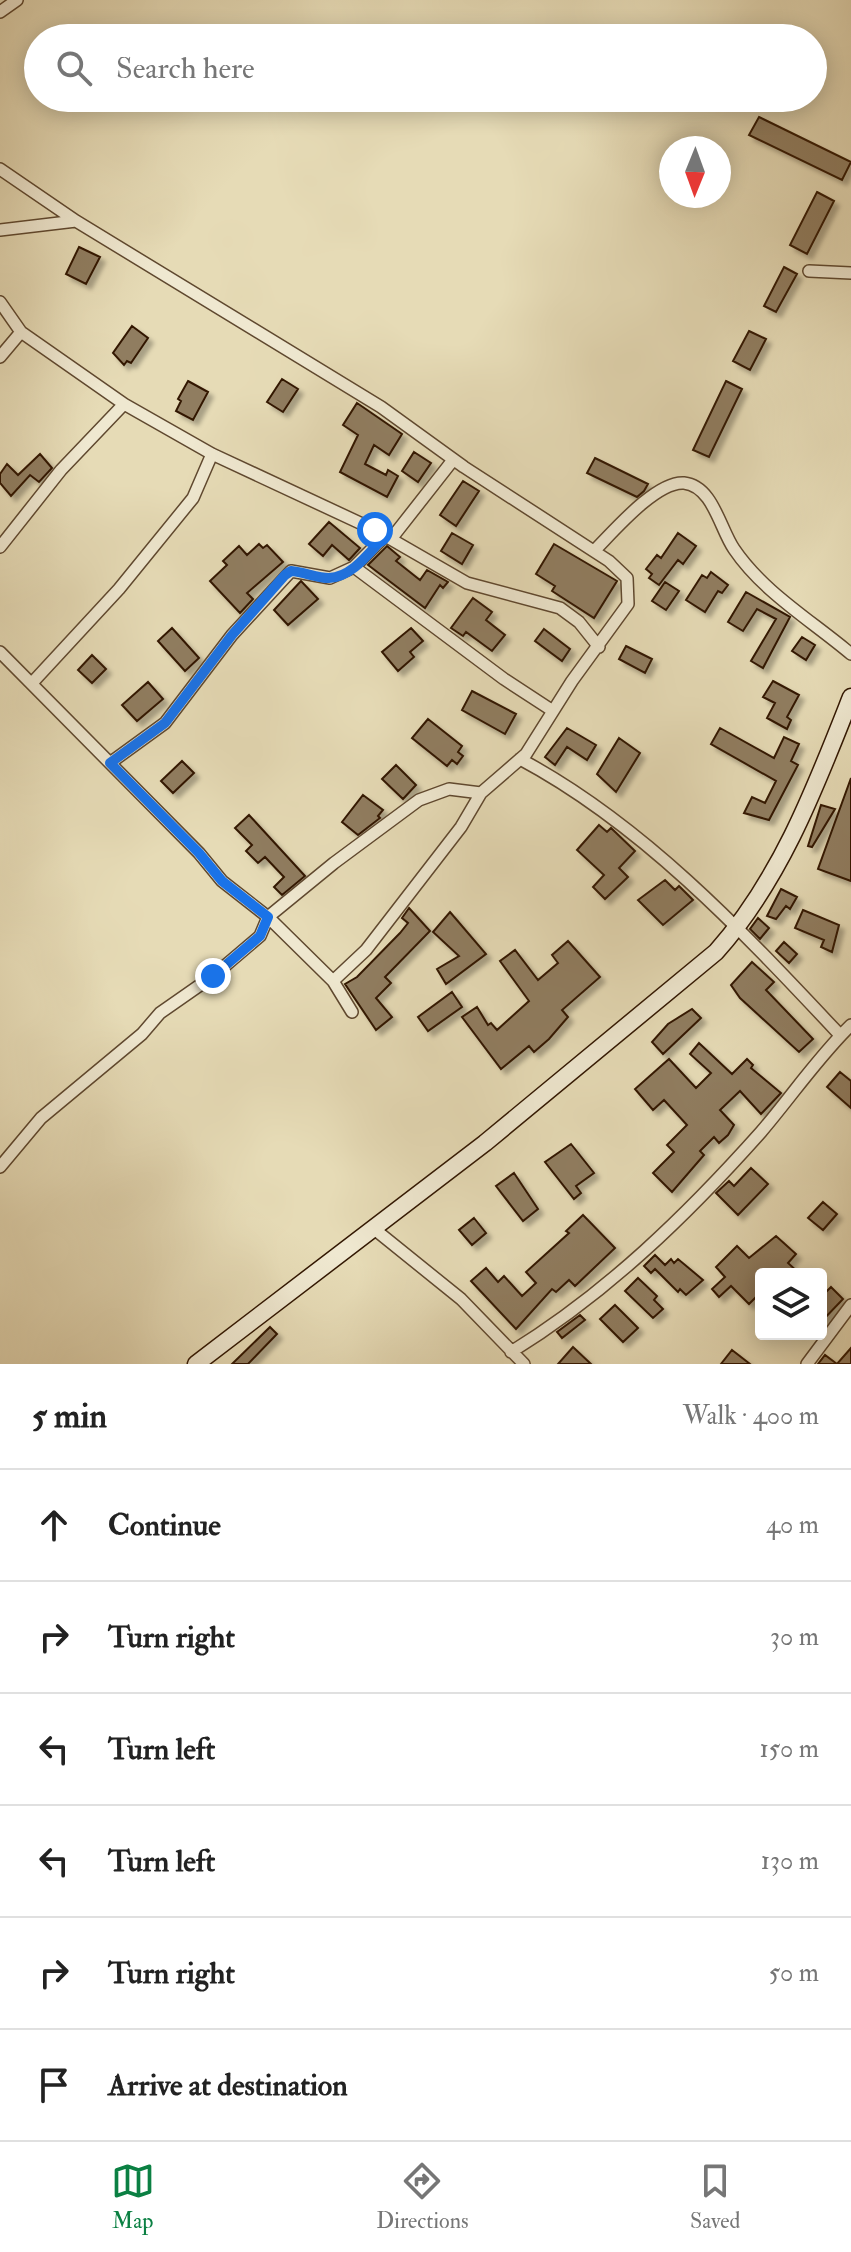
<!DOCTYPE html>
<meta charset="utf-8">
<style>
:root{--surface:#fff;--page:#f2f2f2;--text:#222;--muted:#767676;--line:#e0e0e0;--accent:#0b8043}
body{margin:0;font-family:"IM FELL Double Pica",serif;background:var(--page);color:var(--text)}
.controls{position:absolute;right:24px;bottom:24px;display:grid;overflow:hidden;border-radius:8px;box-shadow:0 4px 20px #0003}
.controls button{width:72px;height:72px;display:grid;place-items:center;padding:0;border:0;border-bottom:2px solid var(--line);background:var(--surface);color:var(--text);font:40px sans-serif}
.compass{position:absolute;left:659px;top:136px;width:72px;height:72px;border-radius:50%;background:var(--surface);box-shadow:0 4px 20px #0003;rotate:181deg}
.stop{position:absolute;width:24px;height:24px;margin:-18px;border:6px solid #1a73e8;border-radius:50%;background:#fff}
.stop.end{background:#1a73e8;border-color:#fff;box-shadow:0 2px 8px #0008}
.list{margin:0;padding:0;list-style:none}
h2{display:flex;justify-content:space-between;align-items:center;height:104px;margin:0;padding:0 32px;font-size:34px}
h2 small{font-size:26px;font-weight:400;color:var(--muted)}
.list li{display:grid;grid-template-columns:52px 1fr auto;gap:24px;align-items:center;box-sizing:border-box;height:112px;padding:0 32px;border-top:2px solid var(--line)}
.list b{display:block;font-size:30px;white-space:nowrap}
.list em{font-size:26px;font-style:normal;color:var(--muted)}
.icon{flex:none;width:44px;height:44px;fill:none;stroke:currentColor;stroke-width:2;stroke-linecap:round;stroke-linejoin:round}
.map{position:relative;flex:none;width:851px;height:1364px;overflow:hidden}
.search{position:absolute;background:var(--surface);box-shadow:0 4px 20px #0003;left:24px;right:24px;top:24px;height:88px;display:flex;align-items:center;gap:20px;box-sizing:border-box;padding:0 28px;border-radius:44px;color:var(--muted);font-size:30px}
.sheet{height:776px;background:var(--surface)}
nav{display:flex;justify-content:space-around;align-items:center;box-sizing:border-box;height:112px;border-top:2px solid var(--line);background:var(--surface);font-size:22px;color:var(--muted)}
nav a{display:grid;justify-items:center;gap:4px}
nav .on{color:var(--accent)}
.map>svg:first-child{display:block}
.building{fill:#907d60;stroke:#321702;stroke-width:2;filter:url(#shadow)}
.lines{fill:none;stroke-linecap:round;stroke-linejoin:round}
.street-casing{stroke:#5f482f;stroke-width:14}
.secondary-casing{stroke:#321702;stroke-width:19}
.street{stroke:#efe8d0;stroke-width:11}
.secondary{stroke:#efe8d0;stroke-width:16}
.route{stroke:#1a73e8;stroke-width:10}
</style>
<div class="map">
<svg width="851" height="1364" viewBox="0 0 851 1364">
<defs>
<filter id="shadow"><feDropShadow dx="5" dy="5" stdDeviation="2" flood-color="#0004"/></filter>
</defs>
<rect width="100%" height="100%" fill="#e6dbb6"/>
<filter id="stains"><feTurbulence type="fractalNoise" baseFrequency=".0025" numOctaves="4"/><feColorMatrix values="0 0 0 0 .2 0 0 0 0 .09 0 0 0 0 .02 0 0 0 .5 -.17"/></filter>
<radialGradient id="worn" r=".72"><stop offset=".6" stop-color="#630" stop-opacity="0"/><stop offset="1" stop-color="#630" stop-opacity=".3"/></radialGradient>
<!-- building -->
<path class="building" d="M 759,117 L 851,162 L 842,180 L 749,135 Z
M 817,192 L 834,201 L 807,254 L 790,245 Z
M 79,247 L 100,257 L 86,284 L 66,274 Z
M 784,267 L 797,274 L 776,312 L 764,306 Z
M 132,326 L 148,338 L 131,363 L 127,361 L 124,365 L 113,353 Z
M 749,331 L 766,339 L 750,370 L 733,361 Z
M 282,379 L 298,389 L 283,412 L 267,402 Z
M 188,381 L 208,392 L 193,420 L 176,411 L 181,401 L 178,399 Z
M 726,381 L 742,389 L 709,457 L 693,450 Z
M 357,403 L 402,434 L 389,455 L 374,445 L 365,464 L 386,475 L 388,470 L 398,476 L 387,497 L 340,472 L 358,435 L 343,425 Z
M 414,452 L 431,463 L 418,482 L 402,471 Z
M 40,454 L 52,468 L 39,482 L 30,475 L 11,496 L 0,483 L 0,474 L 7,464 L 18,475 Z
M 595,458 L 648,484 L 644,491 L 637,497 L 587,473 Z
M 463,481 L 479,491 L 456,526 L 440,515 Z
M 329,522 L 360,548 L 349,560 L 332,545 L 323,556 L 309,544 Z
M 452,533 L 473,545 L 462,564 L 441,551 Z
M 678,533 L 696,546 L 683,564 L 678,560 L 659,585 L 649,578 L 652,574 L 646,569 L 657,555 L 661,558 Z
M 259,544 L 263,548 L 267,545 L 283,562 L 247,593 L 253,599 L 240,613 L 210,581 L 227,565 L 223,561 L 239,546 L 247,555 Z
M 554,544 L 617,581 L 594,618 L 552,591 L 555,586 L 536,574 Z
M 387,546 L 400,557 L 396,561 L 420,580 L 427,570 L 448,582 L 443,588 L 440,585 L 425,608 L 368,565 Z
M 711,572 L 728,585 L 722,593 L 718,591 L 705,612 L 686,600 L 702,575 L 707,578 Z
M 301,581 L 318,599 L 288,625 L 274,610 Z
M 665,582 L 679,591 L 666,610 L 652,601 Z
M 746,592 L 790,617 L 763,668 L 751,661 L 776,619 L 757,609 L 743,631 L 728,622 Z
M 473,598 L 492,612 L 486,620 L 505,635 L 492,651 L 466,632 L 463,636 L 451,628 Z
M 172,628 L 199,658 L 185,671 L 158,641 Z
M 411,628 L 423,641 L 410,652 L 414,657 L 398,671 L 382,652 Z
M 544,629 L 570,649 L 562,661 L 535,641 Z
M 802,637 L 815,645 L 806,660 L 792,651 Z
M 626,646 L 652,659 L 645,673 L 619,659 Z
M 92,655 L 106,669 L 92,683 L 78,670 Z
M 773,681 L 799,695 L 787,717 L 791,720 L 787,729 L 767,718 L 775,703 L 763,697 Z
M 148,682 L 163,699 L 137,721 L 122,705 Z
M 472,691 L 516,714 L 505,734 L 462,710 Z
M 428,719 L 462,746 L 458,752 L 463,756 L 457,764 L 452,760 L 447,766 L 412,738 Z
M 567,728 L 596,745 L 587,760 L 567,747 L 555,765 L 545,757 Z
M 720,728 L 774,758 L 784,737 L 799,744 L 791,761 L 798,765 L 769,820 L 744,813 L 752,797 L 765,803 L 776,781 L 711,744 Z
M 619,738 L 640,753 L 616,792 L 597,774 Z
M 182,761 L 194,773 L 173,793 L 161,781 Z
M 396,765 L 416,785 L 403,799 L 382,779 Z
M 851,778 L 851,881 L 818,869 Z
M 363,795 L 383,810 L 378,816 L 380,818 L 358,835 L 342,822 Z
M 821,805 L 835,809 L 812,847 L 808,846 Z
M 249,815 L 305,876 L 282,895 L 274,887 L 284,877 L 265,857 L 258,863 L 246,851 L 252,845 L 235,828 Z
M 599,825 L 607,832 L 611,828 L 635,851 L 619,868 L 628,877 L 605,899 L 593,887 L 604,875 L 577,850 Z
M 665,880 L 675,890 L 679,886 L 693,900 L 663,925 L 638,900 Z
M 781,889 L 797,897 L 790,909 L 786,906 L 776,919 L 767,916 Z
M 409,908 L 430,931 L 385,977 L 391,983 L 376,998 L 392,1017 L 376,1030 L 345,984 L 357,977 L 400,933 L 408,923 L 402,918 Z
M 803,910 L 839,925 L 832,952 L 821,947 L 824,940 L 795,928 Z
M 450,912 L 486,954 L 446,984 L 437,969 L 459,956 L 433,932 Z
M 758,918 L 769,928 L 760,939 L 750,929 Z
M 568,941 L 600,977 L 562,1010 L 568,1017 L 549,1039 L 534,1052 L 529,1046 L 501,1069 L 462,1017 L 477,1007 L 488,1025 L 491,1023 L 497,1030 L 529,1001 L 500,961 L 515,950 L 538,980 L 558,963 L 552,955 Z
M 784,942 L 797,954 L 789,963 L 776,951 Z
M 752,962 L 774,982 L 766,990 L 813,1039 L 799,1052 L 740,998 L 731,985 Z
M 452,992 L 462,1007 L 428,1031 L 418,1017 Z
M 692,1009 L 701,1018 L 663,1054 L 652,1042 L 668,1024 Z
M 699,1043 L 732,1074 L 747,1059 L 753,1065 L 751,1068 L 781,1093 L 761,1114 L 740,1091 L 720,1110 L 734,1125 L 728,1135 L 719,1143 L 714,1137 L 700,1151 L 704,1155 L 672,1192 L 653,1173 L 674,1152 L 667,1145 L 687,1125 L 664,1100 L 653,1110 L 635,1089 L 669,1059 L 696,1088 L 711,1073 L 690,1054 Z
M 840,1072 L 851,1081 L 851,1108 L 827,1087 Z
M 571,1144 L 594,1173 L 576,1186 L 581,1193 L 574,1199 L 545,1162 Z
M 751,1168 L 768,1184 L 738,1215 L 716,1193 L 729,1181 L 734,1186 Z
M 514,1173 L 538,1209 L 523,1221 L 496,1186 Z
M 823,1202 L 837,1214 L 823,1230 L 808,1218 Z
M 583,1215 L 615,1248 L 575,1286 L 569,1280 L 556,1292 L 552,1289 L 516,1329 L 471,1281 L 486,1268 L 498,1282 L 504,1276 L 522,1296 L 536,1283 L 526,1272 L 569,1233 L 566,1231 Z
M 474,1218 L 486,1233 L 472,1245 L 459,1230 Z
M 776,1236 L 796,1254 L 788,1263 L 800,1274 L 761,1274 L 761,1292 L 749,1304 L 731,1286 L 719,1297 L 712,1289 L 725,1277 L 716,1267 L 737,1246 L 749,1258 Z
M 655,1255 L 665,1265 L 671,1259 L 674,1263 L 678,1259 L 703,1280 L 686,1295 L 680,1289 L 678,1292 L 655,1269 L 651,1273 L 644,1266 Z
M 638,1278 L 657,1296 L 654,1300 L 663,1309 L 653,1318 L 625,1291 Z
M 831,1287 L 843,1299 L 821,1322 L 821,1297 Z
M 615,1305 L 638,1328 L 623,1342 L 600,1319 Z
M 580,1315 L 585,1320 L 562,1338 L 557,1332 Z
M 270,1327 L 277,1334 L 248,1364 L 232,1364 Z
M 573,1347 L 591,1364 L 558,1364 Z
M 851,1348 L 851,1364 L 818,1364 L 825,1355 L 837,1364 Z
M 732,1350 L 750,1364 L 721,1364 Z"/>
<g class="lines">
<!-- street casing -->
<g class="street-casing">
<path id="street" d="M 0,12 L 17,0
M 0,169 L 76,221 L 381,407 L 464,467 L 609,561 L 627,578 L 628,604 L 572,681 L 526,754 L 481,793 L 461,827 L 366,950 L 333,981
M 0,230 L 76,221
M 809,271 L 851,273
M 0,302 L 21,332 L 124,404 L 212,454 L 375,530 L 467,583 L 560,608 L 579,622 L 599,647
M 0,357 L 21,332
M 391,539 L 453,460
M 0,547 L 61,470 L 124,404
M 594,551 C 613,532 656,481 684,483 C 713,486 720,529 734,549 C 763,592 812,621 851,654
M 354,567 L 385,536
M 0,652 L 199,853 L 222,881 L 268,917 L 333,981 L 352,1012
M 32,683 L 119,589 L 193,498 L 212,454
M 520,759 C 644,825 745,934 840,1035
M 110,763 L 165,723 L 232,635 L 291,571 L 330,578 L 354,567 L 504,679 L 553,711
M 0,1167 L 41,1118 L 142,1034 L 160,1013 L 213,976 L 260,936 L 268,917 L 334,863 L 419,800 L 449,789 L 481,793
M 373,1228 L 461,1299 L 524,1364
M 511,1352 C 607,1293 687,1215 761,1132 C 791,1097 818,1057 851,1025
M 807,1364 L 851,1305"/>
</g>
<!-- secondary casing -->
<g class="secondary-casing">
<path id="secondary" d="M 196,1364 L 485,1143 L 716,952 C 781,879 816,786 851,697"/>
</g>
<!-- street -->
<use href="#street" class="street"/>
<!-- secondary -->
<use href="#secondary" class="secondary"/>
</g>
<g class="lines">
<!-- route -->
<path class="route" d="M 213,976 L 260,936 L 268,917 L 222,881 L 199,853 L 110,763 L 165,723 L 232,635 L 285,575 L 291,571 C 304,572 317,578 329,578 C 353,577 370,551 385,536 L 375,530"/>
</g>
<rect width="100%" height="100%" filter="url(#stains)"/>
<rect width="100%" height="100%" fill="url(#worn)"/>
</svg>
<div class="controls">
<button><svg class="icon" aria-label="layers" viewBox="0 0 24 24"><path d="M12 4l9 5-9 5-9-5zM3 14l9 5 9-5"/></svg></button>
</div>
<svg class="compass" viewBox="-18 -18 36 36"><path d="M0-13l5 13h-10z" fill="#e53935"/><path d="M0 13l5-13h-10z" fill="#767676"/></svg>
<div class="stop" style="left:375px;top:530px"></div>
<div class="stop end" style="left:213px;top:976px"></div>
<div class="search"><svg class="icon" aria-label="search" viewBox="0 0 24 24"><circle cx="10" cy="10" r="6"/><path d="M15 15l6 6"/></svg>Search here</div>
</div>
<section class="sheet">
<h2>5 min<small>Walk · 400 m</small></h2>
<ul class="list">
<li><svg class="icon" aria-label="ahead" viewBox="0 0 24 24"><path d="M12 20V5M6 11l6-6 6 6"/></svg><div><b>Continue</b></div><em>40 m</em></li>
<li><svg class="icon" aria-label="right" viewBox="0 0 24 24"><path d="M7 20v-9h11M14 6l5 5-5 5"/></svg><div><b>Turn right</b></div><em>30 m</em></li>
<li><svg class="icon" aria-label="left" viewBox="0 0 24 24"><path d="M17 20v-9H6M10 6l-5 5 5 5"/></svg><div><b>Turn left</b></div><em>150 m</em></li>
<li><svg class="icon" aria-label="left" viewBox="0 0 24 24"><path d="M17 20v-9H6M10 6l-5 5 5 5"/></svg><div><b>Turn left</b></div><em>130 m</em></li>
<li><svg class="icon" aria-label="right" viewBox="0 0 24 24"><path d="M7 20v-9h11M14 6l5 5-5 5"/></svg><div><b>Turn right</b></div><em>50 m</em></li>
<li><svg class="icon" aria-label="arrive" viewBox="0 0 24 24"><path d="M6 21V4h12l-3 4 3 4H6"/></svg><div><b>Arrive at destination</b></div></li>
</ul>
</section>
<nav>
<a class="on"><svg class="icon" aria-label="map" viewBox="0 0 24 24"><path d="M3 6l6-2 6 2 6-2v14l-6 2-6-2-6 2zM9 4v14M15 6v14"/></svg>Map</a>
<a><svg class="icon" aria-label="directions" viewBox="0 0 24 24"><path d="M12 3l9 9-9 9-9-9zM9 14v-3h6M13 9l2 2-2 2"/></svg>Directions</a>
<a><svg class="icon" aria-label="saved" viewBox="0 0 24 24"><path d="M7 4h10v16l-5-4-5 4z"/></svg>Saved</a>
</nav>
